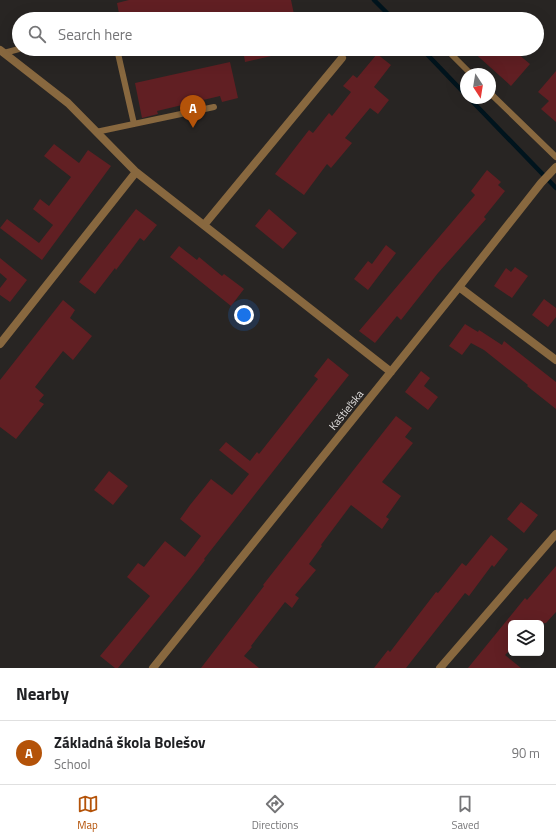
<!DOCTYPE html>
<meta charset="utf-8">
<style>
:root{--surface:#fff;--page:#f6f6f6;--text:#202124;--muted:#757577;--line:#e0e0e0;--accent:#b45309}
body{margin:0;font-family:"Titillium Web",sans-serif;background:var(--page);color:var(--text)}
.controls{position:absolute;right:12px;bottom:12px;display:grid;overflow:hidden;border-radius:6px;box-shadow:0 4px 16px #0002}
.controls button{width:36px;height:36px;display:grid;place-items:center;padding:0;border:0;border-bottom:1px solid var(--line);background:var(--surface);color:var(--text);font:20px sans-serif}
.compass{position:absolute;left:460px;top:68px;width:36px;height:36px;border-radius:50%;background:var(--surface);box-shadow:0 4px 16px #0002;rotate:168deg}
.you{position:absolute;left:244px;top:315px;width:14px;height:14px;margin:-10px;border:3px solid #fff;border-radius:50%;background:#1a73e8;box-shadow:0 0 0 6px #1a73e833}
.badge{display:grid;place-items:center;width:26px;height:26px;border-radius:50%;background:var(--accent);color:#fff;font-size:13px;font-weight:700}
.pin{position:absolute;translate:-50% -33px;filter:drop-shadow(0 1px 2px #0008)}
.pin::after{content:'';position:absolute;top:21px;width:14px;height:12px;background:inherit;clip-path:polygon(0 0,100% 0,50% 100%)}
.list{margin:0;padding:0;list-style:none}
h2{display:flex;justify-content:space-between;align-items:center;height:52px;margin:0;padding:0 16px;font-size:17px}
h2 small{font-size:13px;font-weight:400;color:var(--muted)}
.list li{display:grid;grid-template-columns:26px 1fr auto;gap:12px;align-items:center;box-sizing:border-box;height:64px;padding:0 16px;border-top:1px solid var(--line)}
.list b{display:block;font-size:15px;white-space:nowrap}
.list p{margin:0;font-size:13px;white-space:nowrap;color:var(--muted)}
.list em{font-size:13px;font-style:normal;color:var(--muted)}
.icon{flex:none;width:22px;height:22px;fill:none;stroke:currentColor;stroke-width:2;stroke-linecap:round;stroke-linejoin:round}
.map{position:relative;flex:none;width:556px;height:668px;overflow:hidden}
.search{position:absolute;background:var(--surface);box-shadow:0 4px 16px #0002;left:12px;right:12px;top:12px;height:44px;display:flex;align-items:center;gap:10px;box-sizing:border-box;padding:0 14px;border-radius:22px;color:var(--muted);font-size:15px}
.sheet{height:116px;background:var(--surface)}
nav{display:flex;justify-content:space-around;align-items:center;box-sizing:border-box;height:56px;border-top:1px solid var(--line);background:var(--surface);font-size:11px;color:var(--muted)}
nav a{display:grid;justify-items:center;gap:2px}
nav .on{color:var(--accent)}
.map>svg:first-child{display:block}
.lines{fill:none;stroke-linecap:round;stroke-linejoin:round}
.stream{stroke:#00141d;stroke-width:4.5}
.building{fill:#611f23}
.lane{stroke:#88683f;stroke-width:6}
.street{stroke:#88683f;stroke-width:8}
.labels{text-anchor:middle;dominant-baseline:central;stroke-width:3.5;stroke-linejoin:round;paint-order:stroke}
.street-label{font-size:11px;fill:#e1dfde;stroke:#282523}
</style>
<div class="map">
<svg width="556" height="668" viewBox="0 0 556 668">
<rect width="100%" height="100%" fill="#282523"/>
<g class="lines">
<!-- stream -->
<path class="stream" d="M 374,0 L 393,19
M 422,49 L 466,95
M 469,98 L 556,188"/>
</g>
<!-- building -->
<path class="building" d="M 129,0 L 291,0 L 295,19 L 236,19 L 235,14 L 215,19 L 203,19 L 202,16 L 189,19 L 120,19 L 117,3 Z
M 243,49 L 279,49 L 280,54 L 245,62 Z
M 470,49 L 512,49 L 530,64 L 511,86 Z
M 377,54 L 391,65 L 374,87 L 389,100 L 378,114 L 370,108 L 345,138 L 352,143 L 331,168 L 327,164 L 304,195 L 275,174 L 309,130 L 313,133 L 329,113 L 332,116 L 351,92 L 343,86 L 353,75 L 357,78 Z
M 230,62 L 238,98 L 222,102 L 220,96 L 157,111 L 158,114 L 142,118 L 135,83 Z
M 556,71 L 556,122 L 541,109 L 549,101 L 538,92 Z
M 54,144 L 79,163 L 88,150 L 111,166 L 42,260 L 0,228 L 7,219 L 39,243 L 53,225 L 33,209 L 40,199 L 49,206 L 71,177 L 44,156 Z
M 487,170 L 501,182 L 498,185 L 505,191 L 484,217 L 486,219 L 438,273 L 401,320 L 397,316 L 375,343 L 359,331 L 475,195 L 471,191 Z
M 136,209 L 157,225 L 144,241 L 140,238 L 116,270 L 115,268 L 95,294 L 79,282 Z
M 269,209 L 297,233 L 283,249 L 255,226 Z
M 386,245 L 396,253 L 368,290 L 354,279 L 368,261 L 372,264 Z
M 179,246 L 197,260 L 199,257 L 222,276 L 224,274 L 244,289 L 231,306 L 170,257 Z
M 0,258 L 27,280 L 10,302 L 0,295 L 0,288 L 7,279 L 0,273 Z
M 515,267 L 528,276 L 512,298 L 494,286 L 506,268 L 511,272 Z
M 544,299 L 556,308 L 556,317 L 548,327 L 532,315 Z
M 63,300 L 75,310 L 70,318 L 92,336 L 73,360 L 63,351 L 35,387 L 44,395 L 39,401 L 44,404 L 16,439 L 0,427 L 0,380 Z
M 465,324 L 478,332 L 479,330 L 502,345 L 504,341 L 556,382 L 556,409 L 527,386 L 528,385 L 484,350 L 471,343 L 462,355 L 449,346 Z
M 328,358 L 349,375 L 204,559 L 205,560 L 191,578 L 118,668 L 115,668 L 100,656 L 150,596 L 127,577 L 138,563 L 144,567 L 165,541 L 185,557 L 201,536 L 180,519 L 190,505 L 211,479 L 232,495 L 249,474 L 219,450 L 226,442 L 250,461 L 257,452 L 259,454 L 318,379 L 314,376 Z
M 421,371 L 430,378 L 424,386 L 438,397 L 428,410 L 405,392 Z
M 396,416 L 412,428 L 405,437 L 413,443 L 382,482 L 401,496 L 386,517 L 389,519 L 382,529 L 351,505 L 321,545 L 322,546 L 309,564 L 316,570 L 295,595 L 299,598 L 292,608 L 285,602 L 251,646 L 252,647 L 244,656 L 259,668 L 201,668 L 264,586 L 263,585 Z
M 109,471 L 128,486 L 113,505 L 94,490 Z
M 521,502 L 538,515 L 524,533 L 507,519 Z
M 491,535 L 508,549 L 494,567 L 492,565 L 469,596 L 465,593 L 406,668 L 374,668 L 388,650 L 390,652 L 436,592 L 438,593 L 462,563 L 466,566 Z
M 556,566 L 556,612 L 546,623 L 511,623 L 511,649 L 505,655 L 521,668 L 468,668 L 525,598 L 527,600 Z"/>
<g class="lines">
<!-- lane -->
<path class="lane" d="M 117,49 L 134,124
M 446,49 L 471,74
M 4,53 L 19,49
M 490,93 L 556,157
M 96,132 L 214,107"/>
<!-- street -->
<path class="street" d="M 0,50 L 68,103 L 136,172 L 391,372
M 204,225 L 342,58
M 459,287 L 556,360
M 0,344 L 136,172
M 153,668 L 459,287 L 541,183 L 556,167
M 440,668 L 556,534"/>
</g>
<g class="labels">
<!-- street labels -->
<g class="street-label">
<text transform="translate(346 410) rotate(-51)">Kaštieľska</text>
</g>
</g>
</svg>
<div class="controls">
<button><svg class="icon" aria-label="layers" viewBox="0 0 24 24"><path d="M12 4l9 5-9 5-9-5zM3 14l9 5 9-5"/></svg></button>
</div>
<svg class="compass" viewBox="-18 -18 36 36"><path d="M0-13l5 13h-10z" fill="#e53935"/><path d="M0 13l5-13h-10z" fill="#757577"/></svg>
<div class="you"></div>
<div class="pin badge" style="left:193px;top:128px">A</div>
<div class="search"><svg class="icon" aria-label="search" viewBox="0 0 24 24"><circle cx="10" cy="10" r="6"/><path d="M15 15l6 6"/></svg>Search here</div>
</div>
<section class="sheet">
<h2>Nearby<small></small></h2>
<ul class="list">
<li><span class="badge">A</span><div><b>Základná škola Bolešov</b><p>School</p></div><em>90 m</em></li>
</ul>
</section>
<nav>
<a class="on"><svg class="icon" aria-label="map" viewBox="0 0 24 24"><path d="M3 6l6-2 6 2 6-2v14l-6 2-6-2-6 2zM9 4v14M15 6v14"/></svg>Map</a>
<a><svg class="icon" aria-label="directions" viewBox="0 0 24 24"><path d="M12 3l9 9-9 9-9-9zM9 14v-3h6M13 9l2 2-2 2"/></svg>Directions</a>
<a><svg class="icon" aria-label="saved" viewBox="0 0 24 24"><path d="M7 4h10v16l-5-4-5 4z"/></svg>Saved</a>
</nav>
